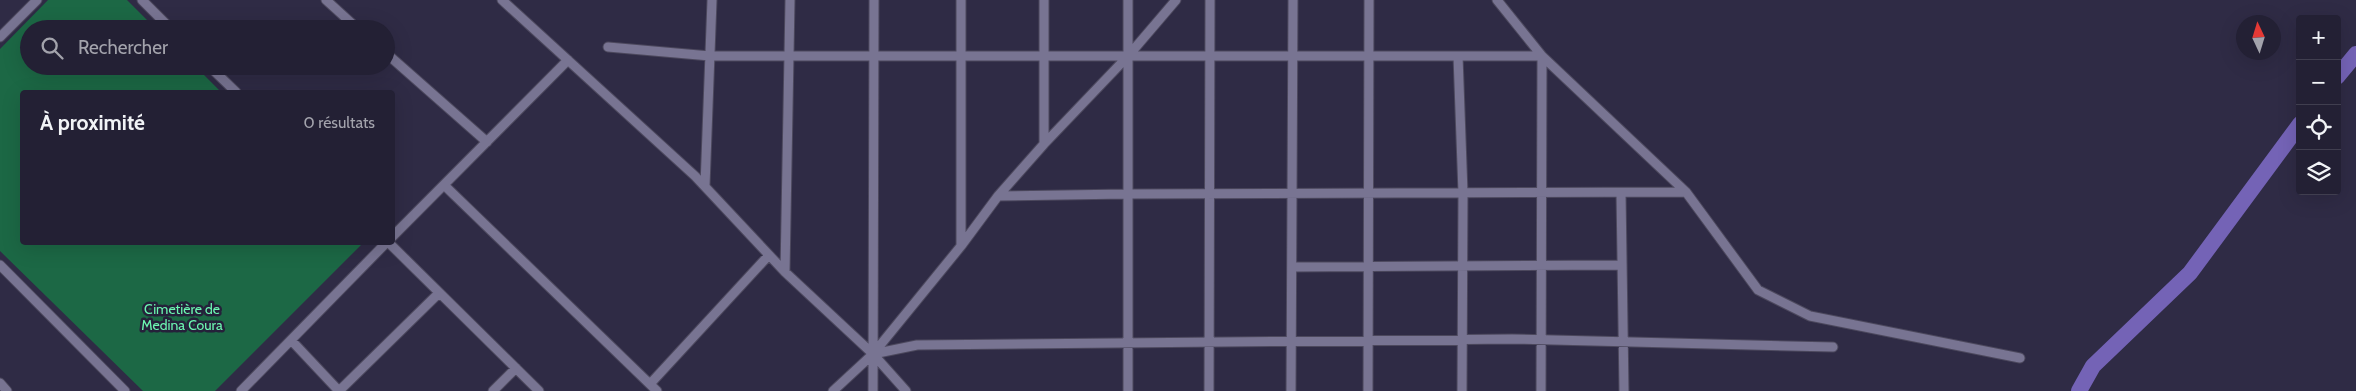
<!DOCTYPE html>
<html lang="fr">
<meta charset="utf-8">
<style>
:root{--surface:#232034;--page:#2b283c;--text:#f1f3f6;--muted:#a3a3ac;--line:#403e4f}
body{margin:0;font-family:Cabin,sans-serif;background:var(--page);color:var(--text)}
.controls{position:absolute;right:15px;top:15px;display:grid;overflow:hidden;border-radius:5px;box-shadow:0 5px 20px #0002}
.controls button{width:45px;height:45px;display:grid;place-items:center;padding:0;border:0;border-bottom:1px solid var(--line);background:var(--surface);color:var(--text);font:25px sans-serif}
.compass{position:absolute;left:2236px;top:15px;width:45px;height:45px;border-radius:50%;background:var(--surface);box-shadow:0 5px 20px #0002;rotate:356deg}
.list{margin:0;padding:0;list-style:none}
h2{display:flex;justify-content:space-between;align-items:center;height:65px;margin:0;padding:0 20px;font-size:21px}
h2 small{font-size:16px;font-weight:400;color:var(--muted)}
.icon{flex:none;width:28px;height:28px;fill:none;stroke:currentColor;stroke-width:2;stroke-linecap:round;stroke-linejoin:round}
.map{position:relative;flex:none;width:2356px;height:391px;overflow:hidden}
.search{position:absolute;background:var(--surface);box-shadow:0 5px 20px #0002;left:20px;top:20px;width:375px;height:55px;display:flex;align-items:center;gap:12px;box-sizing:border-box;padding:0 18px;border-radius:28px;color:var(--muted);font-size:19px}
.panel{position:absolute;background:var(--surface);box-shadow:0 5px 20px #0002;left:20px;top:90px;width:375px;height:155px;border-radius:5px}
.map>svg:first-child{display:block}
.green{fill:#1c6845}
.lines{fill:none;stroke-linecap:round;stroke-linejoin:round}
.river{stroke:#7463b6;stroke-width:16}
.street-casing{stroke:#4c485d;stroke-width:11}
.street{stroke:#787492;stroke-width:9}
.labels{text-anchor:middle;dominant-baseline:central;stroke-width:5;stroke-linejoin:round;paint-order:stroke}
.park-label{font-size:14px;fill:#6cf7b1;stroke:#25213a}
</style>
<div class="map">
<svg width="2356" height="391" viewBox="0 0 2356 391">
<rect width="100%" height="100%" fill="#2f2b45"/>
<!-- green -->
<path class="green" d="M 48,0 L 127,0 L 156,29 L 29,29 L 29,66 L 195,66 L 221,92 L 22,92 L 22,242 L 363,243 L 215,391 L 143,391 L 0,251 L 0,49 Z"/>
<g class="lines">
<!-- river -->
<path class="river" d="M 2337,77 L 2356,54
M 2079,391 L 2093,366 L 2190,273 L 2300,124"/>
<!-- street casing -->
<g class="street-casing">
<path id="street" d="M 142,0 L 171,29
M 326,0 L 358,29
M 502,0 L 695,176 L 785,272 L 873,354 L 917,345 L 1512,339 L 1833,347
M 1044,0 L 1044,144
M 1128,0 L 1128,391
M 1497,0 L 1542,56 L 1686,192 L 1758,290 L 1810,316 L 2020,358
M 0,37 L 37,0
M 608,47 L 710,56 L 1542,56 L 1541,391
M 386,53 L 487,142
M 1458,56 L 1463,193 L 1462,391
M 209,66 L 236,92
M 444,185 L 657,391
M 705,186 L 712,0
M 1621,193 L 1624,391
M 998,196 L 1126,194 L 1686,192
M 392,237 L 568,60
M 388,242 L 539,391
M 961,245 L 961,0
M 0,265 L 125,391
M 1292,267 L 1622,265
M 785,272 L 790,0
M 291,340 L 339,391
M 873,354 L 906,391
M 0,383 L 7,391
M 650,384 L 769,255
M 241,391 L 387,242
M 339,391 L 439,293
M 493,391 L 516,368
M 833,391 L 873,354 L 961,246 L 998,196 L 1044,144 L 1129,55 L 1176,0
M 873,391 L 874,0
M 1209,391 L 1210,0
M 1291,391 L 1293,0
M 1368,391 L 1369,0"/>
</g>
<!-- street -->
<use href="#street" class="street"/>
</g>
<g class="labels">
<!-- park labels -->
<g class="park-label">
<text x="182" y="309">Cimetière de<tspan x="182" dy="16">Medina Coura</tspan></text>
</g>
</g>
</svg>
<div class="controls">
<button>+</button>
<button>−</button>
<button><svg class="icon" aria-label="locate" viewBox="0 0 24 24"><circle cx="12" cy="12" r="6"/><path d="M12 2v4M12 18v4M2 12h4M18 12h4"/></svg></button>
<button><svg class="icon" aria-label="layers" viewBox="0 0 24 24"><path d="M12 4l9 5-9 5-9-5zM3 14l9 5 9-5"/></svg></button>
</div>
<svg class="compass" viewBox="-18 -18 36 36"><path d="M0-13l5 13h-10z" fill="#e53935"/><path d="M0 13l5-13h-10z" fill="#a3a3ac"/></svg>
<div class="search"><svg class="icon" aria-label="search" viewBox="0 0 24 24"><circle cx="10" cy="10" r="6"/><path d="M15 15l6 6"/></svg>Rechercher</div>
<section class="panel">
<h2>À proximité<small>0 résultats</small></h2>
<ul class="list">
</ul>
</section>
</div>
